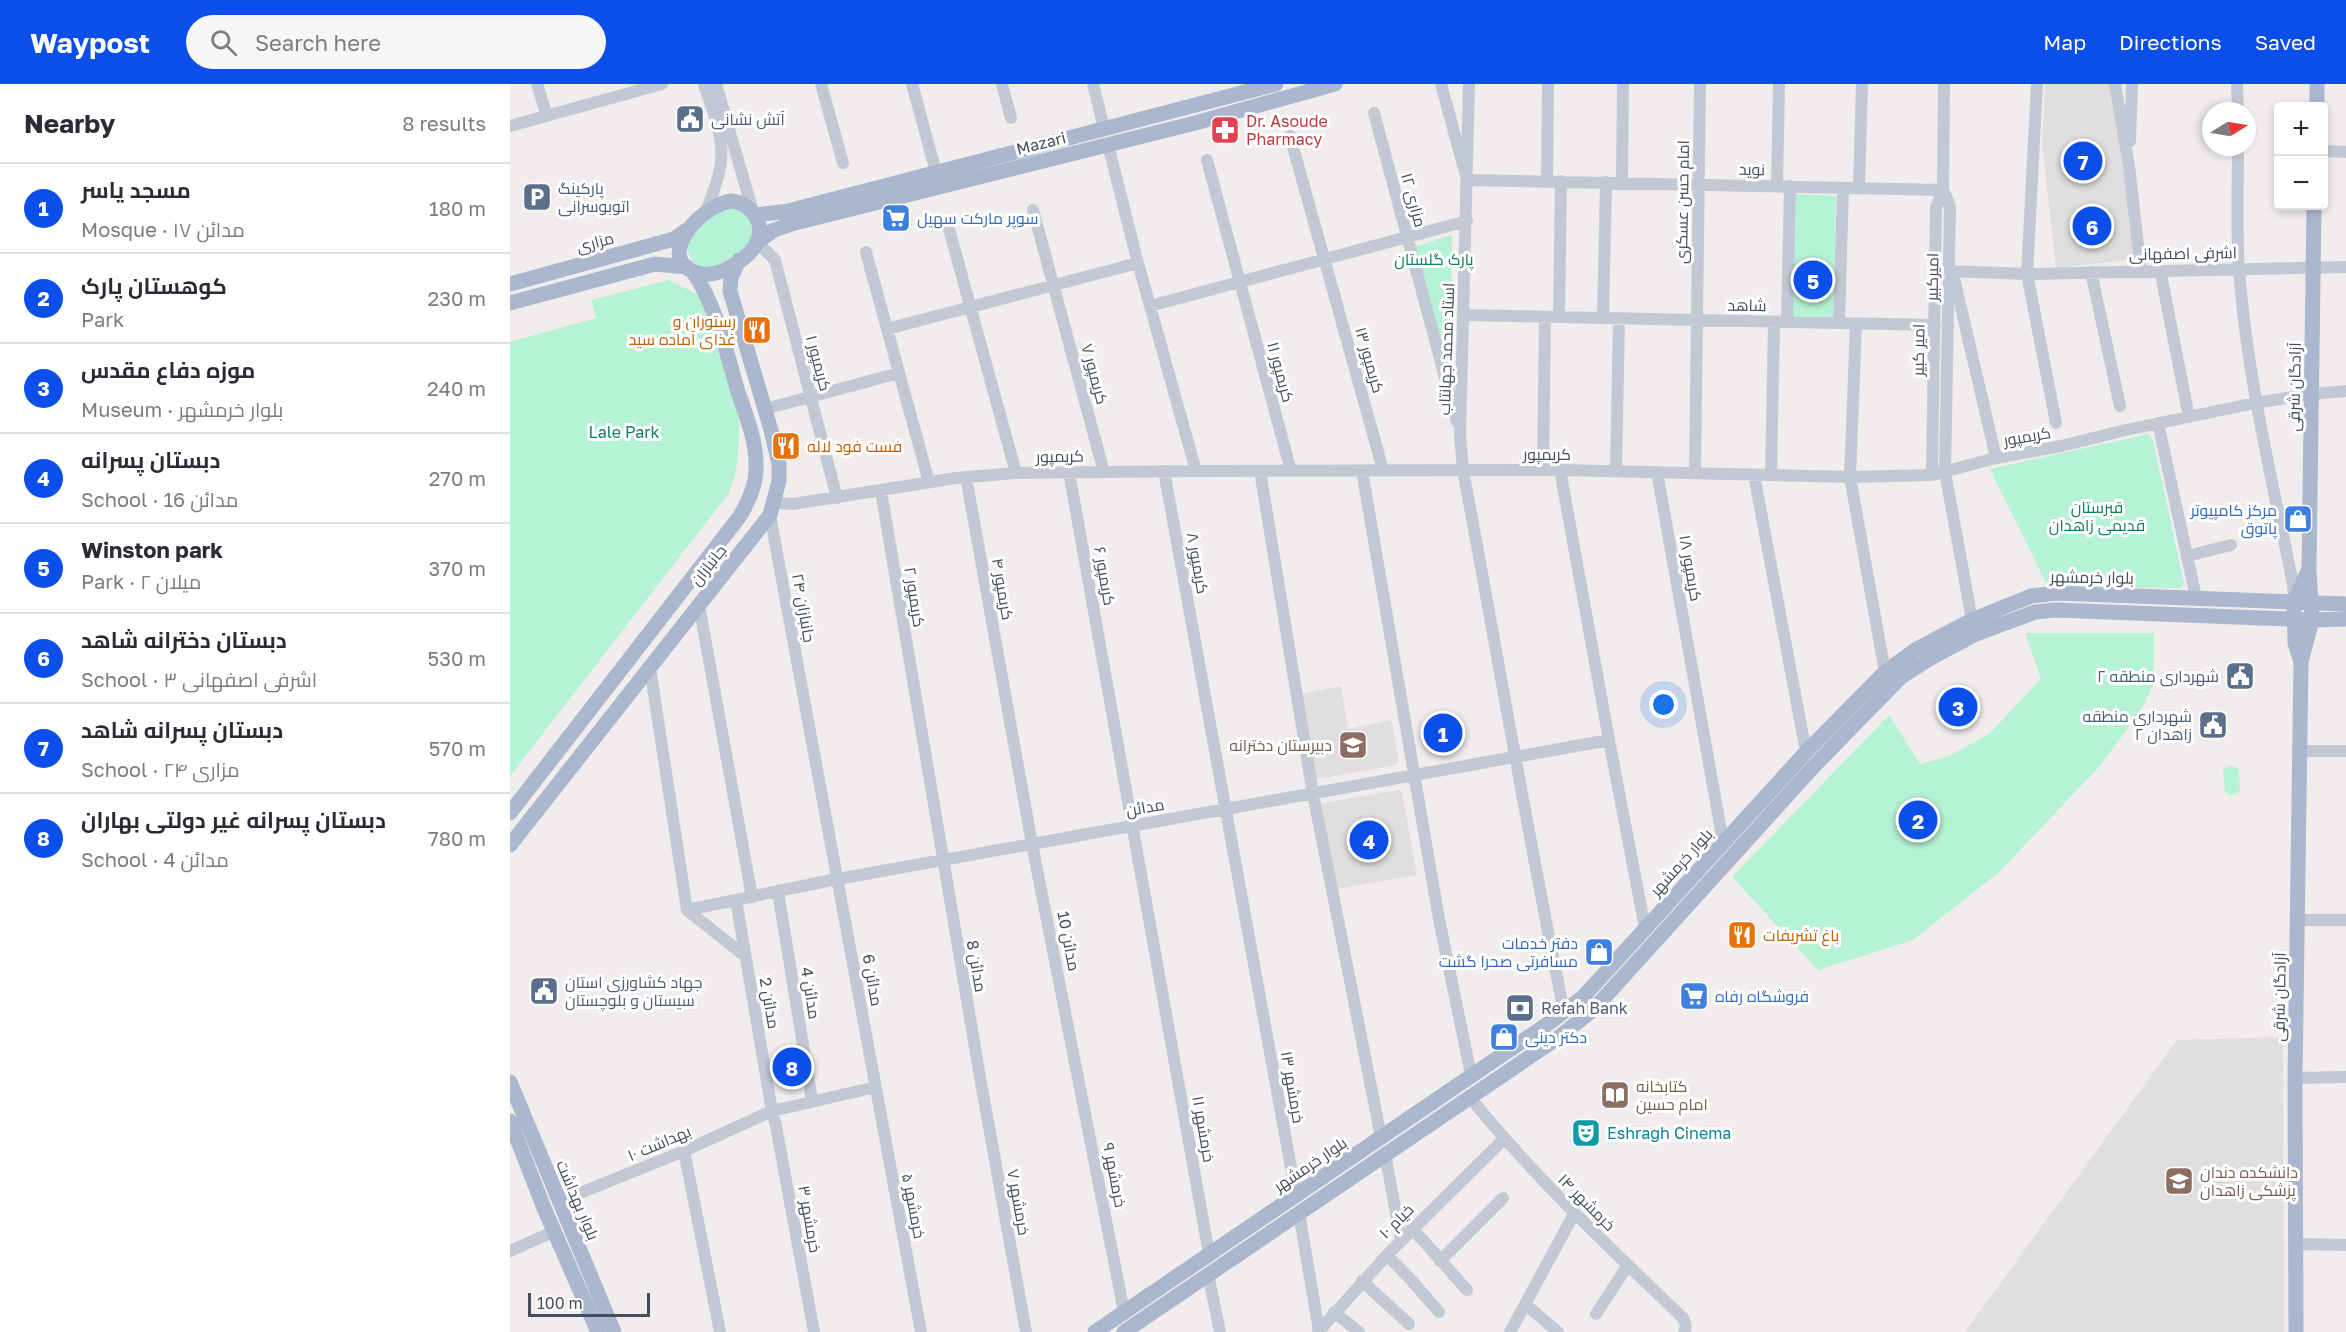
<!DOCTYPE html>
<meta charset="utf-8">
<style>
:root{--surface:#fff;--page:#f7f7f7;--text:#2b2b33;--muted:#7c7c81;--line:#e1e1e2;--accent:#0c4eea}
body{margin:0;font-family:"Golos Text",Cairo,sans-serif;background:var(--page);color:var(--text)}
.controls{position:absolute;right:18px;top:18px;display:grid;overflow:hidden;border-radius:6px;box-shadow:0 3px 9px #0003}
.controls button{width:54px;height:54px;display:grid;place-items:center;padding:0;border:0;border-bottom:2px solid var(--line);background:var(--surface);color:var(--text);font:30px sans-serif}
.compass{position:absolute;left:1692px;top:18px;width:54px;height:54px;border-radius:50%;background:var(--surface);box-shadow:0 3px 9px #0003;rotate:79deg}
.scale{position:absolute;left:18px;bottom:15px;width:122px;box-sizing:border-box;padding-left:6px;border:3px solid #444d5b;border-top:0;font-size:16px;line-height:21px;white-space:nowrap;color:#444d5b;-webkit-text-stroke:4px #fff;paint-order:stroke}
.you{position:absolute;left:1154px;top:621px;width:21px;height:21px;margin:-15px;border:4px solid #fff;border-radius:50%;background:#1a73e8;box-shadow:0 0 0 9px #1a73e833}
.badge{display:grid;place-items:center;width:39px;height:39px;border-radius:50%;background:var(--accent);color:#fff;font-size:20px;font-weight:700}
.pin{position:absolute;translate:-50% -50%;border:3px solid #fff;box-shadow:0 2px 6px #0006}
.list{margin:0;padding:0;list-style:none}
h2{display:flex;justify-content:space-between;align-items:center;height:78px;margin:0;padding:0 24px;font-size:26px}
h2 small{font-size:20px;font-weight:400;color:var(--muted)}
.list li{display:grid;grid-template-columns:39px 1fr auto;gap:18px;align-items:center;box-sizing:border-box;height:90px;padding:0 24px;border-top:2px solid var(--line)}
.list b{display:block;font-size:22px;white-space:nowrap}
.list p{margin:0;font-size:20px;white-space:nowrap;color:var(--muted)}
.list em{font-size:20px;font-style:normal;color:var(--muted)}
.icon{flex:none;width:33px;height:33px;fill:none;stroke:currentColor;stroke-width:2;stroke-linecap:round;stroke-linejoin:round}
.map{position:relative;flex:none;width:1836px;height:1248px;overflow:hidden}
header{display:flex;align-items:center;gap:36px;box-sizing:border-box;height:84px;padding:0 30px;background:var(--accent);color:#fff}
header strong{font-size:28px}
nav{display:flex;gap:33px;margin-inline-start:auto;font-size:21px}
.search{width:420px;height:54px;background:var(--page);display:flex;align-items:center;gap:15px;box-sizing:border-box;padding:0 21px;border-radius:33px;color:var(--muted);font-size:22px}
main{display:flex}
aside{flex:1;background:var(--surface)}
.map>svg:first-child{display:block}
.education{fill:#e1dede}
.green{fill:#b6f2d5}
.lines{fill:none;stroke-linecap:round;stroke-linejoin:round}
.minor{stroke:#c2c9d5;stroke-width:12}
.major{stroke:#aab7ce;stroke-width:15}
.labels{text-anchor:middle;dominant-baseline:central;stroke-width:6;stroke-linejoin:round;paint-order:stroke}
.service-label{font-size:16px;fill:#4e5e75;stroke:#fff;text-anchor:start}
.health-label{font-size:16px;fill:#be3a42;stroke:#fff;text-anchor:start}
.street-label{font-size:16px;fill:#444d5b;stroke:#fff}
.shop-label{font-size:16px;fill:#366cbe;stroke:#fff;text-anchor:start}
.park-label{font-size:16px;fill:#108158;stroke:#fff}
.food-label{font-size:16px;fill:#c56008;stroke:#fff;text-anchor:start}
.education-label{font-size:16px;fill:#785e54;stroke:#fff;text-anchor:start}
.culture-label{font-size:16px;fill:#0d838f;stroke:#fff;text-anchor:start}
</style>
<header>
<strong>Waypost</strong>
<div class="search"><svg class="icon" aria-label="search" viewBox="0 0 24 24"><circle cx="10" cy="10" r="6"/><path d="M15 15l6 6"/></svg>Search here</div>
<nav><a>Map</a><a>Directions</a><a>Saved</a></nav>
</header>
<main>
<aside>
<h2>Nearby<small>8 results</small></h2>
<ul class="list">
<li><span class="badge">1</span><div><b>مسجد یاسر</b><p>Mosque · مدائن ۱۷</p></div><em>180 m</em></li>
<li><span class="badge">2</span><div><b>کوهستان پارک</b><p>Park</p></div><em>230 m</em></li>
<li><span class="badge">3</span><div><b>موزه دفاع مقدس</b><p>Museum · بلوار خرمشهر</p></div><em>240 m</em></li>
<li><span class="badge">4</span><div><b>دبستان پسرانه</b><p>School · مدائن 16</p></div><em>270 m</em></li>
<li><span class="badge">5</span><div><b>Winston park</b><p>Park · میلان ۲</p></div><em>370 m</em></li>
<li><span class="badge">6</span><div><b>دبستان دخترانه شاهد</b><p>School · اشرفی اصفهانی ۳</p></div><em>530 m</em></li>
<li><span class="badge">7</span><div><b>دبستان پسرانه شاهد</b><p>School · مزاری ۲۴</p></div><em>570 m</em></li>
<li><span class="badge">8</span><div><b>دبستان پسرانه غیر دولتی بهاران</b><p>School · مدائن 4</p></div><em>780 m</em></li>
</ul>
</aside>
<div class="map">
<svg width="1836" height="1248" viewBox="0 0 1836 1248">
<rect width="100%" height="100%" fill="#f0edec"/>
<!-- education -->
<path class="education" d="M 1535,0 L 1601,0 L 1627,175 L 1546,184 L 1532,59 Z
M 831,602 L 838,645 L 881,636 L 889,676 L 885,681 L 808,695 L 806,693 L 791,610 Z
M 888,706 L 892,708 L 907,791 L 827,805 L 810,722 L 813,719 Z
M 1773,953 L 1774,1248 L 1455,1248 L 1667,956 Z"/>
<!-- green -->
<path class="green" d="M 1285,110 L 1326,112 L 1323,235 L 1281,234 Z
M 219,122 L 237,131 C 240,137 243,143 242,150 C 239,167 213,180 197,185 L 183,179 L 177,165 C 180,144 201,130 219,122 Z
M 942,151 L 941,293 L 901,164 Z
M 159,196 L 193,213 L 229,333 L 229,360 L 226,388 L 219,409 L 0,692 L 0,258 L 86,234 L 81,216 Z
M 1638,350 L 1643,356 L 1674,500 L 1670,504 L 1538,503 L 1480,385 Z
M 1515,549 L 1644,549 L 1643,602 L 1629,629 L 1589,683 L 1488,789 L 1403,856 L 1308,886 L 1222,793 L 1379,631 L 1410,680 L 1437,673 L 1479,650 L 1531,595 Z
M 1721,681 L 1729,685 L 1730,706 L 1727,710 L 1719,711 L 1715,707 L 1713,685 Z"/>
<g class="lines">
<!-- minor -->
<path class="minor" d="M 27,0 L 37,32
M 194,0 C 201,24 214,51 211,77 C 210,93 202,110 197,126
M 206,0 L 243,128
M 311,0 L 333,79
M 402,0 L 426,88
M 492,0 L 501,34
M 583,0 L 594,44
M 931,0 L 957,96 L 1433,106
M 959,0 L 950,351 L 953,386 C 987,567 1017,748 1054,928
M 1434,0 L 1433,106 L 1440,122 L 1435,388 L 1462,536
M 1527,0 L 1517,190 L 1546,339
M 1605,0 L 1619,82 L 1631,187
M 1727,0 L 1728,27
M 864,29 L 947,338
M 0,42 L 152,0
M 780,52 L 873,386
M 1620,57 L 1622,0
M 598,61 L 628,179 L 686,387
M 1728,63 C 1728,104 1726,145 1729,186 C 1737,292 1762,396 1783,500 L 1784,516
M 1814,67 L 1836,68
M 697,76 L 781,387
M 1037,97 L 1038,0
M 1112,99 L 1113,0
M 1267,102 L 1269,0
M 1349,104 L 1352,0
M 523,126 L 594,388
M 439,145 L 506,389
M 247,158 L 265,176 L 327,414
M 356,168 L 419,398
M 1650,186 L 1679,333
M 1438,187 L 1517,190 L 1836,183
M 1439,188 L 1445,198 L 1486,374
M 1581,188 L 1610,322
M 640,222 L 957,137
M 953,231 L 1425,241
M 1049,233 L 1051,97
M 1093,234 L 1096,98
M 1277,238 L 1280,102
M 1329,239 L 1333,104
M 1346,240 L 1340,393 L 1375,588
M 377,245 L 628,179
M 255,325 L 389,289
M 1648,339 L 1686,513
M 1033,386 L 1035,233
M 1050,386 L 1099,656 L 1135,844
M 654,387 L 786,1111
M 750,387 L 803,710 L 871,1053
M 852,387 L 929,835 L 961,991
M 1106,387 L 1109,235
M 559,388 L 699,1170
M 1147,388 L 1213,758
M 1185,389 L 1190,0
M 1244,391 L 1296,668
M 1261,391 L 1264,238
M 1422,391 L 1426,123 L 1433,106
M 456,393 L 522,760 L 614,1228
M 371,407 L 470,993 L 516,1248
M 265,419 L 283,420 L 446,394 L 506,389 L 686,387 L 1050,386 L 1340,393 L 1422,391 L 1486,374 L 1551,362 L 1616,346 L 1745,319 L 1802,310 L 1836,307
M 260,431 L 411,1248
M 1677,472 L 1721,461
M 189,521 L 242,813
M 140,584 L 177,826
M 1790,667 L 1836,667
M 268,808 L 302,1016
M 226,816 L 262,1027 L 266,1042 L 304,1248
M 177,826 L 322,796 L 1099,656
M 177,826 L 235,872
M 1788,836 L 1836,836
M 1785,994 L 1836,993
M 959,1012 C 1024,1093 1099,1163 1173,1234 L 1176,1242 L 1174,1248
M 174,1067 L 210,1248
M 875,1070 L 891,1156
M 48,1118 L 174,1067 L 262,1027 L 366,1003
M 789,1129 L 809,1247
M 902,1144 L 957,1206
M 1786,1160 L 1836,1161
M 0,1167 L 45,1147
M 877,1171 L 903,1198 L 929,1228
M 930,1177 L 993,1114
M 698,1190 L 710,1248
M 852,1197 L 899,1240
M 1015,1220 L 1048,1248
M 824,1228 L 849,1248
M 1086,1230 L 1118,1181
M 808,1248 L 877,1171 L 994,1055
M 1000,1248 L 1064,1130"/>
<!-- major -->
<path class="major" d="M 1807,22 L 1807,0
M 221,117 C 241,119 257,139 246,160 C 238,175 210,193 192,190 C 141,180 187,122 221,117 Z
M 246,131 L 278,127 L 766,0
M 247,158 L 264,146 L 285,139 L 685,39 L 825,0
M 0,200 L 164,155 L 177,146
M 0,219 L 145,180 L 177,183
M 1799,485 L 1784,517 L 1785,559 L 1791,578 L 1802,536 L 1799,485 L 1804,122
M 0,729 L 230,432 C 239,416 247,400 246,380 C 246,356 236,331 228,308 C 216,267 207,223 183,188
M 0,761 L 260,431 L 269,397 L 269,380 L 261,346 L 220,207 L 221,194 L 229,176
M 0,998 L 104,1248
M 0,1037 L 34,1124 L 88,1248
M 585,1248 L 1039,939 L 1073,913 L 1296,668 L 1375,588 L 1405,566 L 1462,536 L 1521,512 L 1546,509 L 1836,520
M 614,1248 L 1049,953 L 1084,925 L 1305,681 L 1391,593 L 1421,574 L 1466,550 L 1525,528 L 1546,526 L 1802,536 L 1836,535
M 1786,1248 L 1785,994 L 1791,578"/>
</g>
<!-- icons -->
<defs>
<g id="civic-square" transform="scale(1.5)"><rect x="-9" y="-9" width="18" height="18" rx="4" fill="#5c6f8a" stroke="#fff"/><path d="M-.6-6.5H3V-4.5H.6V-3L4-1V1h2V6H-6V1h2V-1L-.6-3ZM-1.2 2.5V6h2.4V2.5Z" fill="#fff"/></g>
<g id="pharmacy-square" transform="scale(1.5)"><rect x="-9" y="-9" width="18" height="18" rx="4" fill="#e0444e" stroke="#fff"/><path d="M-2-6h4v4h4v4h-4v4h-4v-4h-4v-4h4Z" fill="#fff"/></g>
<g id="parking-square" transform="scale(1.5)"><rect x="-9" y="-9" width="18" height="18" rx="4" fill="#5c6f8a" stroke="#fff"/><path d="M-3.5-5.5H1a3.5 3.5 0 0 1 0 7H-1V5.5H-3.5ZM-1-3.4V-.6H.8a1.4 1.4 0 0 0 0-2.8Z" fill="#fff"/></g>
<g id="supermarket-square" transform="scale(1.5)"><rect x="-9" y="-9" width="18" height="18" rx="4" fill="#3f7fe0" stroke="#fff"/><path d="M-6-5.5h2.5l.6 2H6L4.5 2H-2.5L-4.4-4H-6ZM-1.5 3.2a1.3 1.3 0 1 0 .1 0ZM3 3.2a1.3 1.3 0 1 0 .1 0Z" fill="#fff"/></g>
<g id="restaurant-square" transform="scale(1.5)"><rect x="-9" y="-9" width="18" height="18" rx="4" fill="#e8710a" stroke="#fff"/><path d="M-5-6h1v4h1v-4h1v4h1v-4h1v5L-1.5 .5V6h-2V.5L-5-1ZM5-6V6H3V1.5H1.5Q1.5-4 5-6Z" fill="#fff"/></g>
<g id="shop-square" transform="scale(1.5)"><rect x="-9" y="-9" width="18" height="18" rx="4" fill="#3f7fe0" stroke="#fff"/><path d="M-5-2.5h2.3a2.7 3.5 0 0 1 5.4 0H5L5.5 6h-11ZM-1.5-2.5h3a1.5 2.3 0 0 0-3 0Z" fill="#fff"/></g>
<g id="school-square" transform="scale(1.5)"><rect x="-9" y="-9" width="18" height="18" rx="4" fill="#8d6e63" stroke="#fff"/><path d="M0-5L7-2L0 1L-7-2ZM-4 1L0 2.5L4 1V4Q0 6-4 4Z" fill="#fff"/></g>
<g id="bank-square" transform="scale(1.5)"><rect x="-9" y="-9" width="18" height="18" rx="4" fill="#5c6f8a" stroke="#fff"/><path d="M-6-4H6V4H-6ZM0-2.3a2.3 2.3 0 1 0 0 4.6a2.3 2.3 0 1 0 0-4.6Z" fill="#fff"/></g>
<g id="library-square" transform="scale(1.5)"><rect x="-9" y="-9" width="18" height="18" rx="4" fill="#8d6e63" stroke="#fff"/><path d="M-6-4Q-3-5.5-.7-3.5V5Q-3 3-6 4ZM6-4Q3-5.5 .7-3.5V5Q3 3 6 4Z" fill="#fff"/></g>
<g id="theatre-square" transform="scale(1.5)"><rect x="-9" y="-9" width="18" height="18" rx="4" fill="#0f9aa8" stroke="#fff"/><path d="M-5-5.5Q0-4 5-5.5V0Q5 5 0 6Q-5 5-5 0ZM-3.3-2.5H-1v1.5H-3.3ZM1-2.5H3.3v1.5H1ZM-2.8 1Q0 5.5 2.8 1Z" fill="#fff"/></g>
<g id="university-square" transform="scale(1.5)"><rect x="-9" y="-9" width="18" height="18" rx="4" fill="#8d6e63" stroke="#fff"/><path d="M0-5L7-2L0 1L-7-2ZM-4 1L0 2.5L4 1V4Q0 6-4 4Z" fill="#fff"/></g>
</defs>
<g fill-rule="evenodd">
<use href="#civic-square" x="180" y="35"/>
<use href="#pharmacy-square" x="715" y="46"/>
<use href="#parking-square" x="27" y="113"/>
<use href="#supermarket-square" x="386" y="134"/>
<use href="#restaurant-square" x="247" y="246"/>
<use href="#restaurant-square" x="276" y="362"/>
<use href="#shop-square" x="1788" y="435"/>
<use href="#civic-square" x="1730" y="592"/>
<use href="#civic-square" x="1703" y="641"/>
<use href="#school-square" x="843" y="661"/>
<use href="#restaurant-square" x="1232" y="851"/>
<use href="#shop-square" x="1089" y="868"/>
<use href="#civic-square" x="34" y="907"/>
<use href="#supermarket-square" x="1184" y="912"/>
<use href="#bank-square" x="1010" y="924"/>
<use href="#shop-square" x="994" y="953"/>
<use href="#library-square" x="1105" y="1011"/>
<use href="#theatre-square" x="1076" y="1049"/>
<use href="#university-square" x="1669" y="1097"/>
</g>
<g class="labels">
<!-- service labels -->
<g class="service-label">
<text x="201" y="35">آتش نشانی</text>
<text x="48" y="104">پارکینگ<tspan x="48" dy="18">اتوبوسرانی</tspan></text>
<text x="1709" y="592" text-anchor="end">شهرداری منطقه ۲</text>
<text x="1682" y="632" text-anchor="end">شهرداری منطقه<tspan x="1682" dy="18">۲ زاهدان</tspan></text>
<text x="55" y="898">جهاد کشاورزی استان<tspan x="55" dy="18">سیستان و بلوچستان</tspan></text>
<text x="1031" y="924">Refah Bank</text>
</g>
<!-- health labels -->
<g class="health-label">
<text x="736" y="37">Dr. Asoude<tspan x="736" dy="18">Pharmacy</tspan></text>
</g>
<!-- street labels -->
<g class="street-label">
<text transform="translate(531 59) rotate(-14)">Mazari</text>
<text transform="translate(1242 85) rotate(1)">نوید</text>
<text transform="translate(904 116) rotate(75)">مزاری ۱۲</text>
<text transform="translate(1172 118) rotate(-89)">امام حسن عسکری</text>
<text transform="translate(85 158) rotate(-15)">مزاری</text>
<text transform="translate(1673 169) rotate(-1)">اشرفی اصفهانی</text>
<text transform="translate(1422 193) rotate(-89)">امیرکبیر</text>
<text transform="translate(1237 221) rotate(1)">شاهد</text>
<text transform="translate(936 265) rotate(-88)">استاد محمد جهانتاب</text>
<text transform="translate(1408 266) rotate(-89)">امیر کبیر</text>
<text transform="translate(860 276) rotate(74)">کریمپور ۱۳</text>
<text transform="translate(309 279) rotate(75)">کریمپور ۱</text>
<text transform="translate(771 288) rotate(75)">کریمپور ۱۱</text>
<text transform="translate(585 290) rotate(75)">کریمپور ۷</text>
<text transform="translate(1784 303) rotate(-89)">آزادگان شرقی</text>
<text transform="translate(1517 352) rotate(-10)">کریمپور</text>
<text x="1037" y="370">کریمپور</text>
<text transform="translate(550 372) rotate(-1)">کریمپور</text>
<text transform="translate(688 479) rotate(80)">کریمپور ۸</text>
<text transform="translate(198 481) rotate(-51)">جانبازان</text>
<text transform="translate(1181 484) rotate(80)">کریمپور ۱۸</text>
<text transform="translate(595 492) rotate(80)">کریمپور ۶</text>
<text transform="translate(1582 493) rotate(1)">بلوار خرمشهر</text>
<text transform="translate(493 505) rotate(80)">کریمپور ۴</text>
<text transform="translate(405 513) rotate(81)">کریمپور ۲</text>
<text transform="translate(294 524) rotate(80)">جانبازان ۲۴</text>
<text transform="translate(635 723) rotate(-10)">مدائن</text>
<text transform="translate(1171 778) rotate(-48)">بلوار خرمشهر</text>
<text transform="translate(559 857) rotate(79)">مدائن 10</text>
<text transform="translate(467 882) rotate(80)">مدائن 8</text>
<text transform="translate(363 896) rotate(80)">مدائن 6</text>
<text transform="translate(301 909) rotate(81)">مدائن 4</text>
<text transform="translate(1769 913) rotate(-89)">آزادگان شرقی</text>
<text transform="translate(260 919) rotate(80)">مدائن 2</text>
<text transform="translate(783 1003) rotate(80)">خرمشهر ۱۳</text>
<text transform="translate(694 1045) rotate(80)">خرمشهر ۱۱</text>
<text transform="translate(149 1059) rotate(-23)">بهداشت ۱۰</text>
<text transform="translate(800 1080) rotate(-34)">بلوار خرمشهر</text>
<text transform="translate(605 1091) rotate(79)">خرمشهر ۹</text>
<text transform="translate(68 1116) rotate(67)">بلوار بهداشت</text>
<text transform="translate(509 1118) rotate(80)">خرمشهر ۷</text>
<text transform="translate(1077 1118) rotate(45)">خرمشهر ۱۴</text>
<text transform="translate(404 1122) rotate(79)">خرمشهر ۵</text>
<text transform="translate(300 1135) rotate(80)">خرمشهر ۳</text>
<text transform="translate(886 1137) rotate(-45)">خیام ۱۰</text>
</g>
<!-- shop labels -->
<g class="shop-label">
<text x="407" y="134">سوپر مارکت سهیل</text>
<text x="1767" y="426" text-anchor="end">مرکز کامپیوتر<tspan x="1767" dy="18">پاتوق</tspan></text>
<text x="1068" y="859" text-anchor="end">دفتر خدمات<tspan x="1068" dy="18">مسافرتی صحرا گشت</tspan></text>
<text x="1205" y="912">فروشگاه رفاه</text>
<text x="1015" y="953">دکتر دینی</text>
</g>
<!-- park labels -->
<g class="park-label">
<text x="924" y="175">پارک گلستان</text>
<text x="114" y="348">Lale Park</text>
<text x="1587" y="423">قبرستان<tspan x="1587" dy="18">قدیمی زاهدان</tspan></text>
</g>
<!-- food labels -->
<g class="food-label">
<text x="226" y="237" text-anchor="end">رستوران و<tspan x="226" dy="18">غذای آماده سید</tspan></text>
<text x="297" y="362">فست فود لاله</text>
<text x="1253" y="851">باغ تشریفات</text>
</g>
<!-- education labels -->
<g class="education-label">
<text x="822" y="661" text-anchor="end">دبیرستان دخترانه</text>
<text x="1126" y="1002">کتابخانه<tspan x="1126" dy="18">امام حسین</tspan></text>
<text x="1690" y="1088">دانشکده دندان<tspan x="1690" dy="18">پزشکی زاهدان</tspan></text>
</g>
<!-- culture labels -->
<g class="culture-label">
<text x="1097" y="1049">Eshragh Cinema</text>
</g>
</g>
</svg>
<div class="controls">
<button>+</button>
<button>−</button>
</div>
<svg class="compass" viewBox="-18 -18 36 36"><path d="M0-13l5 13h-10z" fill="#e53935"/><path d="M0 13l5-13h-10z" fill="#7c7c81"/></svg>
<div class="scale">100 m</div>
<div class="you"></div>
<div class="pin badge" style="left:933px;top:649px">1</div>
<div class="pin badge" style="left:1408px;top:736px">2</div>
<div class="pin badge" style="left:1448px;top:623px">3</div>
<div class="pin badge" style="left:859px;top:756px">4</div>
<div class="pin badge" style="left:1303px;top:196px">5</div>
<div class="pin badge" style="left:1582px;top:142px">6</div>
<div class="pin badge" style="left:1573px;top:77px">7</div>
<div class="pin badge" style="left:282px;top:983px">8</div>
</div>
</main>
